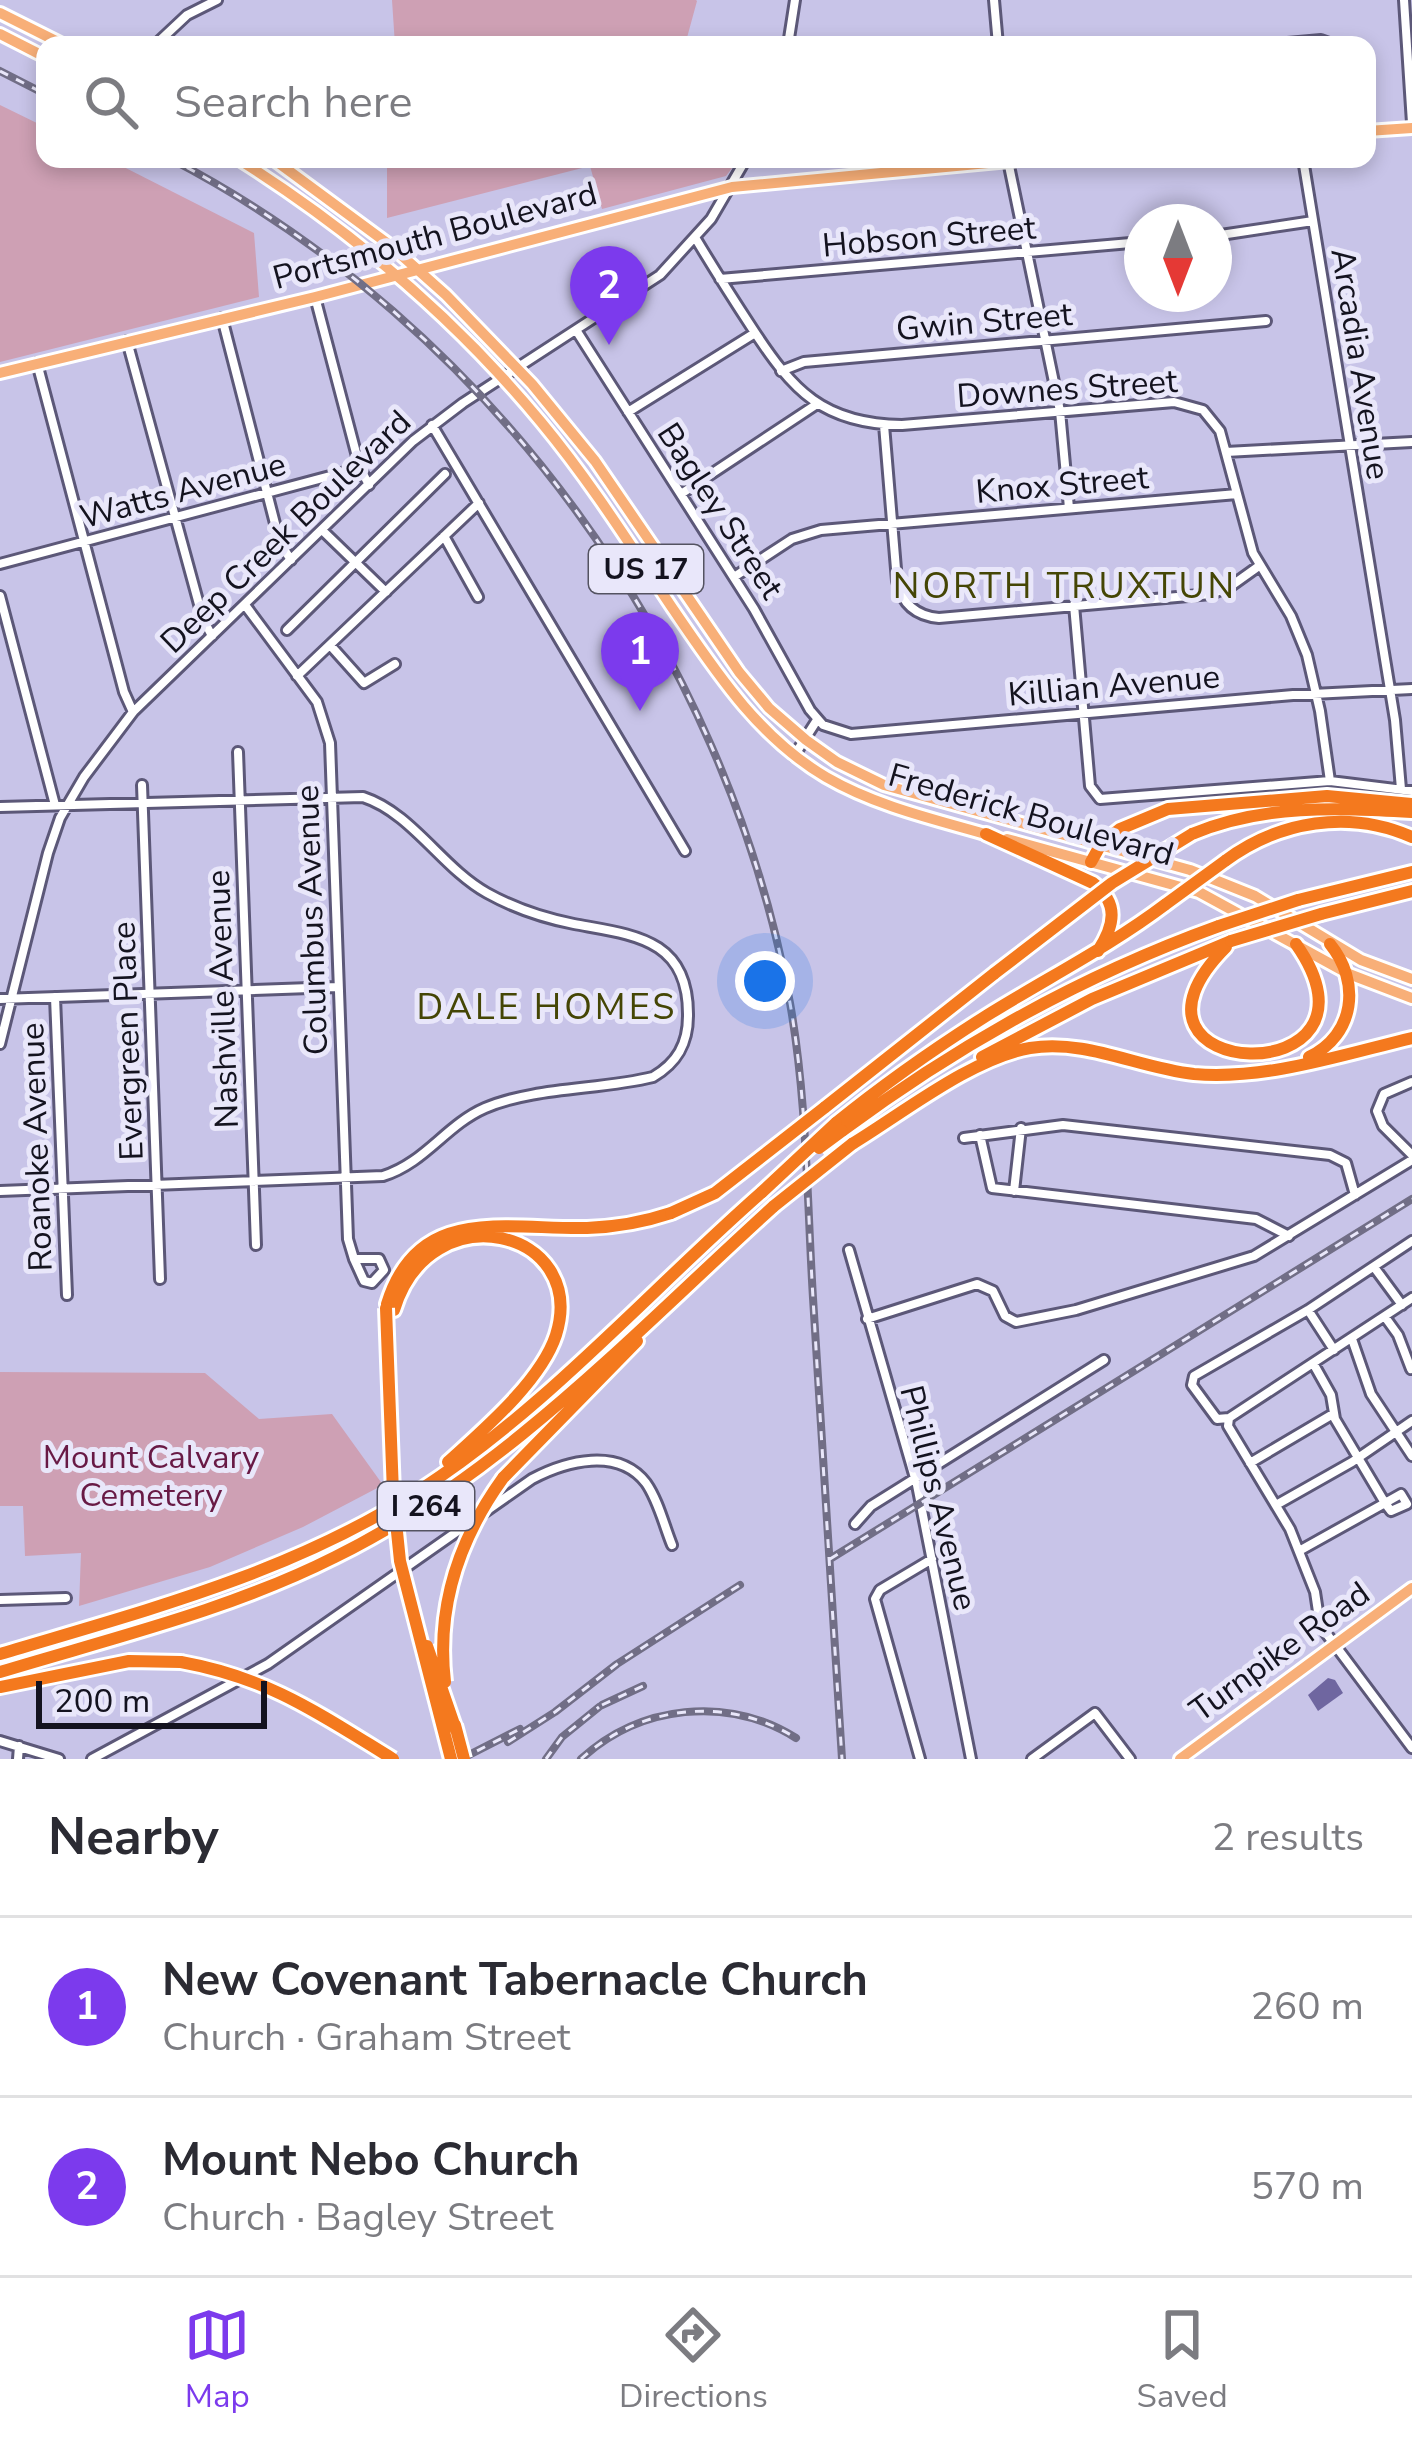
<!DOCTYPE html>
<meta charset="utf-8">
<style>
:root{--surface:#fff;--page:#f2f2f3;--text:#2b2b33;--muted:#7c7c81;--line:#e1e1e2;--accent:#7c3aed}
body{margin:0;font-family:"Nunito Sans",sans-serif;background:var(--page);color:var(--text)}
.compass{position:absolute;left:1124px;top:204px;width:108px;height:108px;border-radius:50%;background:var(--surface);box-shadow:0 6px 18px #0003;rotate:180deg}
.scale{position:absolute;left:36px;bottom:30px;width:231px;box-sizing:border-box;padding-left:12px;border:6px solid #14131f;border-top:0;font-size:33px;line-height:42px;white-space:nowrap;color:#14131f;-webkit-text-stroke:9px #e9e7fa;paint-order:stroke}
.you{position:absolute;left:765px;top:981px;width:42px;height:42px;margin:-30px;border:9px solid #fff;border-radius:50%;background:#1a73e8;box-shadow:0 0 0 18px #1a73e833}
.badge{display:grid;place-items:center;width:78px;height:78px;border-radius:50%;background:var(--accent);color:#fff;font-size:39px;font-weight:700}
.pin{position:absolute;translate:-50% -99px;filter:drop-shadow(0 3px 6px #0008)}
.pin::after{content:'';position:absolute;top:63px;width:42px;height:36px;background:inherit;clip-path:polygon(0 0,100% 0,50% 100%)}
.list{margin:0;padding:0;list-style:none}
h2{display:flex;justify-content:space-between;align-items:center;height:156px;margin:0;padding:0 48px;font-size:51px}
h2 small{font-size:39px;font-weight:400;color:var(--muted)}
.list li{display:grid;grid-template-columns:78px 1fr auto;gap:36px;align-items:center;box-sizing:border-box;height:180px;padding:0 48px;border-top:3px solid var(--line)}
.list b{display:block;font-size:45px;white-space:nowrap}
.list p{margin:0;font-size:39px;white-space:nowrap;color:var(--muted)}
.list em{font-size:39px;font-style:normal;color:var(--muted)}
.icon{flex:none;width:66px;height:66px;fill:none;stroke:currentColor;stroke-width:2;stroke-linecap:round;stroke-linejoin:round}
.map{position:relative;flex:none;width:1412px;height:1759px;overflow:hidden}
.search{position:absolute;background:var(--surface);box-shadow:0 6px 18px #0003;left:36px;right:36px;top:36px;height:132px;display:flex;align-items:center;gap:30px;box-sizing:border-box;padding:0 42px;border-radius:24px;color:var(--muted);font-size:45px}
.sheet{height:516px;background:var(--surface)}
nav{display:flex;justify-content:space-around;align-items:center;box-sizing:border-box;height:168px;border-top:3px solid var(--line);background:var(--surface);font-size:33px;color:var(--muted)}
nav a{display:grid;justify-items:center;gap:6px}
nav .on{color:var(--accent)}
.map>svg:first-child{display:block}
.green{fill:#cea0b4}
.water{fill:#6f66a0}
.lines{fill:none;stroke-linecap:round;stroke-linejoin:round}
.minor-casing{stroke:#5c5878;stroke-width:14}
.major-casing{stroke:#fff;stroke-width:16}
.highway-casing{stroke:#fff;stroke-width:18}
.minor{stroke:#fff;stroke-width:8}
.major{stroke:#f8af78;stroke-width:10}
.highway{stroke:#f4791e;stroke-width:12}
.rail-casing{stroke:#716e86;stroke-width:8}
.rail{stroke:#e9e7fa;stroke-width:3;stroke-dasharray:9;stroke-linecap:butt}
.highway-bridge-casing{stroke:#fff;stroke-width:18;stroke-linecap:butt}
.highway-bridge{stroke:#f4791e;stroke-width:12}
.labels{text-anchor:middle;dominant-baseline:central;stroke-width:10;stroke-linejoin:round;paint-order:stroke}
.shield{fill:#e9e7fa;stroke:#545361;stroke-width:3}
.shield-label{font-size:30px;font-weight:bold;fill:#14131f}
.street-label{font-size:33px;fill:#14131f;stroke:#e9e7fa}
.park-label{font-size:33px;fill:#681945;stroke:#e9e7fa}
.neighbourhood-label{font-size:36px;letter-spacing:3px;fill:#454605;stroke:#e9e7fa}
</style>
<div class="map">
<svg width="1412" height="1759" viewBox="0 0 1412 1759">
<rect width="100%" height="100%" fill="#c8c4e8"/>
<!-- green -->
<path class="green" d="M 392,0 L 696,0 L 697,1 L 685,45 L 395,45 Z
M 0,105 L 45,127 L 45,159 L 108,159 L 254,233 L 259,297 L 0,362 Z
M 387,159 L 739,159 L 726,176 L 602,209 L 590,166 L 387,218 Z
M 0,1372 L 205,1373 L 259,1419 L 332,1414 L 383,1485 L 303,1527 L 210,1567 L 79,1606 L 81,1553 L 25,1556 L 23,1506 L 0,1506 Z"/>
<!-- water -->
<path class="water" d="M 1328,1678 L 1335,1680 L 1343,1693 L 1318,1711 L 1308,1695 Z"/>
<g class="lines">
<!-- minor casing -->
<g class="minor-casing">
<path id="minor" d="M 994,0 L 998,45
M 1404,0 L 1412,123
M 155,45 L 187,15 L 217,0
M 788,45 L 795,0
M 1265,45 L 1321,40 L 1335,45
M 1303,159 L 1395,720 L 1401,789
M 1008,161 L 1060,411 L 1069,508
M 1214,236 L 1313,221
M 696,239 C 714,269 733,299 752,328 C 793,391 823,424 902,425 L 1174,402 L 1203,410 L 1220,431 L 1253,553 L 1291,616 L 1307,655 L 1320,711 L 1330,781
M 720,279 L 1142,242
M 315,297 L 360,468 L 369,485
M 222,318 L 280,543 L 291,560
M 576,330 L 754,609 L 810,710 L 823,725 L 851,734 L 1293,695 L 1412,689
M 127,341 L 203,619 L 212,636
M 37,363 L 124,692 L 133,712
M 781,371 L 804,362 L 1266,321
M 628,412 L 755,333
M 432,425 L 685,851
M 884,425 L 897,581 C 902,604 916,616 939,618 L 1211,594 L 1231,586 L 1259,566
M 1226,452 L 1412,442
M 681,494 L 817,404
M 322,530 L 386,592
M 444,536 L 478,597
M 0,564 L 360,468
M 734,577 L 792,539 L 821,530 L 1237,494
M 0,596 L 55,805
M 245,605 L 317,702 L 330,743 L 348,1239 L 354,1259 L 364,1281 L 372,1283 L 384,1270 L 379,1259 L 354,1259
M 1074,605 L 1090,786 L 1100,799 L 1330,781 L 1412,791
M 287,630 L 445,474
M 330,645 L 364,683 L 395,664
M 297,676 L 479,503
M 238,752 L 256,1245
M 794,756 L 817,720
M 142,785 L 160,1279
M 0,807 L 363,797 C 412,813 442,868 487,893 C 514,908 543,918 574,924 C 633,935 689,938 688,1016 C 688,1044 677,1063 653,1077 C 601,1090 534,1087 485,1108 C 446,1125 425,1163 383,1176 L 0,1191
M 55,997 L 67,1295
M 0,999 L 338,987
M 0,1044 L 48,853 L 60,818 L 84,777 L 133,712 L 413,441 L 463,403 L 660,275 L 711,219 L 746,159
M 1412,1082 L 1384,1094 L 1377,1111 L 1383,1126 L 1412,1155
M 980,1135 L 992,1188 L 1256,1219 L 1289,1236
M 964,1138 L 1063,1125 L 1330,1155 L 1346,1163 L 1355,1195
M 1014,1191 L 1021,1128
M 849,1250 L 917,1485 L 971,1759
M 1374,1267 L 1402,1305
M 1308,1310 L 1334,1350
M 1385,1317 L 1398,1335 L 1411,1369
M 867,1319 L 977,1284 L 993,1291 L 1005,1316 L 1016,1322 L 1076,1310 L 1254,1256 L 1412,1160
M 1352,1339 L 1371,1394 L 1412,1456
M 1229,1418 L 1228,1426 L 1290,1529 L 1315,1592 L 1320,1625 L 1412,1748
M 1229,1418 L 1217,1419 L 1192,1385 L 1194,1376 L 1308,1310 L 1412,1241
M 1229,1418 L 1412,1298
M 1250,1463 L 1333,1414
M 1401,1494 L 1407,1504 L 1391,1511 L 1385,1503 Z
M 1276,1505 L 1352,1462 L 1412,1421
M 855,1524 L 871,1506 L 1104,1360
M 1299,1551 L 1385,1503 L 1335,1419 L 1331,1395 L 1313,1363
M 0,1600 L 66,1598
M 0,1741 L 59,1759
M 18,1759 L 19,1746
M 92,1759 L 268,1664 L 532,1479 C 566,1461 618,1447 646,1483 C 658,1500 664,1525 672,1545
M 920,1759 L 875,1599 L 880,1590 L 932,1559
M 1032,1759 L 1095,1713 L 1130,1759"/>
</g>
<!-- major casing -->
<g class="major-casing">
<path id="major" d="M 0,13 L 64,45
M 0,34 L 45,57
M 1367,131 L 1412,128
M 238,159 C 352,231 455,318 541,422 C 590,481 631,546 673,609 C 716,672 758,737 826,777 C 876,806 933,819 989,835
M 273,159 L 391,246 L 446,295 L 532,384 L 595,461 L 739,672 L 769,708 L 806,740 L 837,762 L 884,785 L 1190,870 L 1255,896 L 1361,960 L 1412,979
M 0,373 L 315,297 L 732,187 L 1030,159
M 1007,839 L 1199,892 L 1349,974 L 1412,998
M 1180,1759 L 1412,1588"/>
</g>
<!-- highway casing -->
<g class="highway-casing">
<path id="highway" d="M 986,834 L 1093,883 C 1119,903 1115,925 1098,951
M 1192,834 C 1263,804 1337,808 1412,812
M 1225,861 C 1279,821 1349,809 1412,837
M 1091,862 L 1101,844 L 1120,829 L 1168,809 L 1327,796 L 1412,804
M 1298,900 L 1412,872
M 1321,914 L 1412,891
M 1226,947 C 1090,1083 1403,1096 1296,944
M 982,1057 L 1092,999 L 1231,941
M 1309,1057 C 1355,1035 1361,982 1330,944
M 824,1108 L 995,973
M 836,1123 C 884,1084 934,1049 986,1016 C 1047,978 1109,947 1166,904
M 842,1131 C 958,1045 1083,975 1219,926
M 852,1144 C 903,1113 972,1058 1030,1048 C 1087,1039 1138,1068 1194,1074 C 1267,1080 1341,1055 1412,1038
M 387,1304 C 418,1203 507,1230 587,1228 C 616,1227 644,1222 671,1213
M 394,1310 C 430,1191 589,1229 556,1335 C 541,1381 483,1430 448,1462
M 503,1478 L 637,1341
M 0,1654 C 143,1611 289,1574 417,1492 C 545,1410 648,1292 762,1192
M 0,1672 C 112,1638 230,1610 335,1557 C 504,1474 636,1331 774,1206
M 0,1687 L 129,1661 L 181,1662"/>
</g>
<!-- minor -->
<use href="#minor" class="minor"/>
<!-- major -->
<use href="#major" class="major"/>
<!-- highway -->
<use href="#highway" class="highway"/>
<!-- rail casing -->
<g class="rail-casing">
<path id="rail" d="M 0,71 L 45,94
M 171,159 C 490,325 726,650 790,1003 C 807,1099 807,1200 813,1298 C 822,1451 832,1605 842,1759
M 830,1559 L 1412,1199
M 602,1705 L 643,1686
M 508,1742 L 555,1712 L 617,1664 L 740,1585
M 461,1759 L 520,1729
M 546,1759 L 562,1737 L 599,1707
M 581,1759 C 640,1705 727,1695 796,1738"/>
</g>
<!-- rail -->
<use href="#rail" class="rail"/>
<!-- highway-bridge casing -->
<g class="highway-bridge-casing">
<path id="highway-bridge" d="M 1166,904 L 1225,861
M 1219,926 L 1298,900
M 1231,941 L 1321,914
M 995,973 L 1112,883 L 1192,834
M 819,1148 L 842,1131
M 762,1192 L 836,1123
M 774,1206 L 852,1144
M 671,1213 L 715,1193 L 824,1108
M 386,1308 L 393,1493 L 400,1561 L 451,1759
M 427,1646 L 456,1730
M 181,1662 C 269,1678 318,1713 393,1759
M 445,1682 C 436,1606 459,1539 503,1478
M 455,1725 L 464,1759"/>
</g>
<!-- highway-bridge -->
<use href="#highway-bridge" class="highway-bridge"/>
</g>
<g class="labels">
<!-- shield labels -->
<g class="shield">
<rect x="589" y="545" width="114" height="48" rx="9"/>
<rect x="378" y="1482" width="96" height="48" rx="9"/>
</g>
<g class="shield-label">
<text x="646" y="569">US 17</text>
<text x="426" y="1506">I 264</text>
</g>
<!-- street labels -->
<g class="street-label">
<text transform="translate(435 236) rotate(-15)">Portsmouth Boulevard</text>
<text transform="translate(929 237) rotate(-5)">Hobson Street</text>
<text transform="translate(984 322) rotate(-5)">Gwin Street</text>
<text transform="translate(1360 364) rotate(81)">Arcadia Avenue</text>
<text transform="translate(1067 389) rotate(-4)">Downes Street</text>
<text transform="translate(1062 485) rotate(-5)">Knox Street</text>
<text transform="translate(183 491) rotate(-15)">Watts Avenue</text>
<text transform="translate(720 511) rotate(57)">Bagley Street</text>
<text transform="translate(286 532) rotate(-44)">Deep Creek Boulevard</text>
<text transform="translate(1114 686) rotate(-5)">Killian Avenue</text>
<text transform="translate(1031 815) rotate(16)">Frederick Boulevard</text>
<text transform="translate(312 920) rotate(-92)">Columbus Avenue</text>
<text transform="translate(223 999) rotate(-92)">Nashville Avenue</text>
<text transform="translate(128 1041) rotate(-92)">Evergreen Place</text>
<text transform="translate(37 1147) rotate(-92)">Roanoke Avenue</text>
<text transform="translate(938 1498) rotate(76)">Phillips Avenue</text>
<text transform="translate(1280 1652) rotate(-36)">Turnpike Road</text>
</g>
<!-- park labels -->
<g class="park-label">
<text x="151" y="1457">Mount Calvary<tspan x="151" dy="38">Cemetery</tspan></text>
</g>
<!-- neighbourhood labels -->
<g class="neighbourhood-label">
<text x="1065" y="586">NORTH TRUXTUN</text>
<text x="547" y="1007">DALE HOMES</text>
</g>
</g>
</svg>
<svg class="compass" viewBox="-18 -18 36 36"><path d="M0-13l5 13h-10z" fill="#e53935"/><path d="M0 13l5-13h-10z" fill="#7c7c81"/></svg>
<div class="scale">200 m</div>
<div class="you"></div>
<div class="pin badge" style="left:640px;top:711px">1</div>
<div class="pin badge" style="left:609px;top:345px">2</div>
<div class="search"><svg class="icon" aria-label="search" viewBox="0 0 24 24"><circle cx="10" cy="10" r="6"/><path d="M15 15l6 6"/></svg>Search here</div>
</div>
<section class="sheet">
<h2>Nearby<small>2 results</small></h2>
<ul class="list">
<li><span class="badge">1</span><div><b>New Covenant Tabernacle Church</b><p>Church · Graham Street</p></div><em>260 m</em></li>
<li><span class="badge">2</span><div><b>Mount Nebo Church</b><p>Church · Bagley Street</p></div><em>570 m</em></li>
</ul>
</section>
<nav>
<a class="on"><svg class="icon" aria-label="map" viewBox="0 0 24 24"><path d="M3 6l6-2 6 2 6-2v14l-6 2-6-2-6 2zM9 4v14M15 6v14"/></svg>Map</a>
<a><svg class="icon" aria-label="directions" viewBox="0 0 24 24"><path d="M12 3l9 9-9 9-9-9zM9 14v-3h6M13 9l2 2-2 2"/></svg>Directions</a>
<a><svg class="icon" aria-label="saved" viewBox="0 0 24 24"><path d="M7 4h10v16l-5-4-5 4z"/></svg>Saved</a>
</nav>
